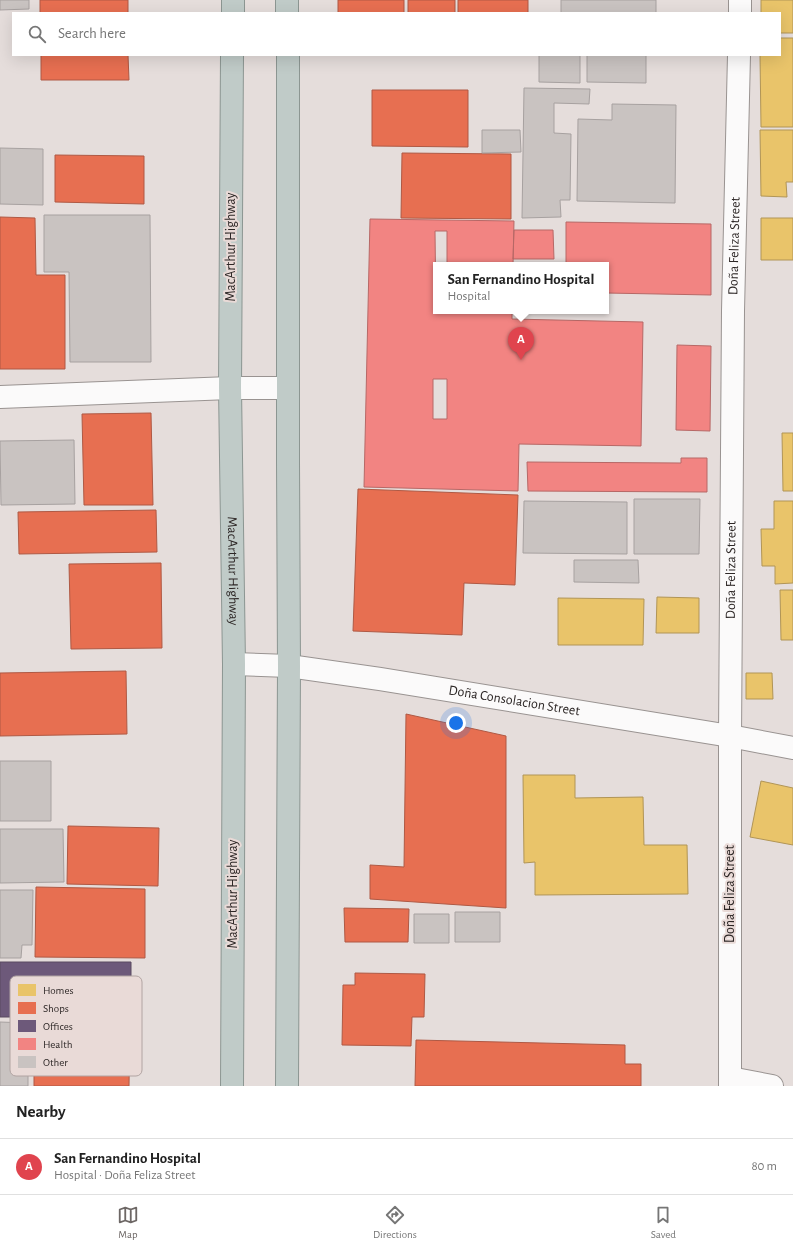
<!DOCTYPE html>
<meta charset="utf-8">
<style>
:root{--surface:#fff;--page:#f6f6f6;--text:#222;--muted:#767676;--line:#e0e0e0;--accent:#6d6765}
body{margin:0;font-family:"Alegreya Sans",sans-serif;background:var(--page);color:var(--text)}
.you{position:absolute;left:456px;top:723px;width:14px;height:14px;margin:-10px;border:3px solid #fff;border-radius:50%;background:#1a73e8;box-shadow:0 0 0 6px #1a73e833}
.badge{display:grid;place-items:center;width:26px;height:26px;border-radius:50%;background:var(--accent);color:#fff;font-size:13px;font-weight:700}
.pin{position:absolute;translate:-50% -33px;filter:drop-shadow(0 1px 2px #0008)}
.pin::after{content:'';position:absolute;top:21px;width:14px;height:12px;background:inherit;clip-path:polygon(0 0,100% 0,50% 100%)}
.popup{position:absolute;left:433px;top:262px;width:176px;height:52px;box-sizing:border-box;display:grid;place-content:center;border-radius:0px;background:var(--surface);filter:drop-shadow(0 1px 3px #0005);font-size:13px;white-space:nowrap;color:var(--muted)}
.popup b{font-size:15px;color:var(--text)}
.popup::after{content:'';position:absolute;left:50%;top:100%;margin-left:-8px;border:8px solid transparent;border-top-color:var(--surface)}
.list{margin:0;padding:0;list-style:none}
h2{display:flex;justify-content:space-between;align-items:center;height:52px;margin:0;padding:0 16px;font-size:17px}
h2 small{font-size:13px;font-weight:400;color:var(--muted)}
.list li{display:grid;grid-template-columns:26px 1fr auto;gap:12px;align-items:center;box-sizing:border-box;height:56px;padding:0 16px;border-top:1px solid var(--line)}
.list b{display:block;font-size:15px;white-space:nowrap}
.list p{margin:0;font-size:13px;white-space:nowrap;color:var(--muted)}
.list em{font-size:13px;font-style:normal;color:var(--muted)}
.icon{flex:none;width:22px;height:22px;fill:none;stroke:currentColor;stroke-width:2;stroke-linecap:round;stroke-linejoin:round}
.map{position:relative;flex:none;width:793px;height:1086px;overflow:hidden}
.search{position:absolute;background:var(--surface);box-shadow:0 4px 16px #0002;left:12px;right:12px;top:12px;height:44px;display:flex;align-items:center;gap:10px;box-sizing:border-box;padding:0 14px;border-radius:0px;color:var(--muted);font-size:15px}
.sheet{height:108px;background:var(--surface)}
nav{display:flex;justify-content:space-around;align-items:center;box-sizing:border-box;height:56px;border-top:1px solid var(--line);background:var(--surface);font-size:11px;color:var(--muted)}
nav a{display:grid;justify-items:center;gap:2px}
nav .on{color:var(--accent)}
.map>svg:first-child{display:block}
.homes{fill:#e9c46a;stroke:#b19556}
.shops{fill:#e76f51;stroke:#af5944}
.offices{fill:#6d597a;stroke:#5a4a61}
.health{fill:#f28482;stroke:#b76866;fill-rule:evenodd}
.building{fill:#c9c3c1;stroke:#a7a1a0}
.lines{fill:none;stroke-linecap:round;stroke-linejoin:round}
.minor-casing{stroke:#999391;stroke-width:24}
.highway-casing{stroke:#8c9692;stroke-width:24}
.minor{stroke:#fbfafa;stroke-width:22}
.highway{stroke:#c0cbc8;stroke-width:22}
.labels{text-anchor:middle;dominant-baseline:central;stroke-width:4;stroke-linejoin:round;paint-order:stroke}
.street-label{font-size:14px;fill:#2d2726;stroke:#e9dad7}
.key{fill:#e9dad7;stroke:#b1a4a2;stroke-width:1}
.key-label{font-size:11px;fill:#2d2726}
</style>
<div class="map">
<svg width="793" height="1086" viewBox="0 0 793 1086">
<rect width="100%" height="100%" fill="#e5dddb"/>
<!-- homes -->
<path class="homes" d="M 761,0 L 793,0 L 793,33 L 780,33 L 780,13 L 761,13 Z
M 780,38 L 793,38 L 793,127 L 761,127 L 760,55 L 780,55 Z
M 760,130 L 793,130 L 793,182 L 786,182 L 787,197 L 761,196 Z
M 761,218 L 793,218 L 793,260 L 761,260 Z
M 782,433 L 793,433 L 793,491 L 783,491 Z
M 774,501 L 793,501 L 793,583 L 775,584 L 775,566 L 762,566 L 761,529 L 774,529 Z
M 780,590 L 793,590 L 793,640 L 781,640 Z
M 657,597 L 699,598 L 699,633 L 656,633 Z
M 558,598 L 644,599 L 643,645 L 558,645 Z
M 746,673 L 772,673 L 773,699 L 746,699 Z
M 523,775 L 575,775 L 575,798 L 643,797 L 644,845 L 687,845 L 688,894 L 535,895 L 535,862 L 524,863 Z
M 761,781 L 793,788 L 793,845 L 750,837 Z"/>
<!-- shops -->
<path class="shops" d="M 40,0 L 128,0 L 128,13 L 40,13 Z
M 338,0 L 404,0 L 404,13 L 338,13 Z
M 408,0 L 455,0 L 455,13 L 408,13 Z
M 458,0 L 528,0 L 528,13 L 458,13 Z
M 41,55 L 128,55 L 129,80 L 41,80 Z
M 372,90 L 468,90 L 468,147 L 372,146 Z
M 402,153 L 511,154 L 511,219 L 401,218 Z
M 55,155 L 144,156 L 144,204 L 55,202 Z
M 0,217 L 35,218 L 36,275 L 65,275 L 65,369 L 0,369 Z
M 151,413 L 153,505 L 84,505 L 82,414 Z
M 358,489 L 518,495 L 515,585 L 464,583 L 462,635 L 353,631 Z
M 156,510 L 157,552 L 19,554 L 18,512 Z
M 161,563 L 162,648 L 71,649 L 69,564 Z
M 126,671 L 127,734 L 0,736 L 0,673 Z
M 406,714 L 506,736 L 506,908 L 370,899 L 370,865 L 404,867 Z
M 68,826 L 159,828 L 158,886 L 67,884 Z
M 36,887 L 145,889 L 145,958 L 35,957 Z
M 344,908 L 409,909 L 408,942 L 345,942 Z
M 355,973 L 425,974 L 424,1017 L 412,1017 L 411,1046 L 342,1045 L 343,985 L 355,985 Z
M 34,1022 L 130,1023 L 129,1086 L 34,1086 Z
M 416,1040 L 625,1045 L 625,1064 L 641,1064 L 641,1086 L 415,1086 Z"/>
<!-- offices -->
<path class="offices" d="M 0,962 L 131,962 L 131,1017 L 0,1017 Z"/>
<!-- health -->
<path class="health" d="M 370,219 L 514,221 L 513,265 L 447,265 L 447,231 L 435,231 L 436,311 L 512,311 L 512,319 L 643,322 L 641,446 L 519,444 L 518,491 L 364,487 ZM 433,379 L 447,379 L 447,419 L 433,419 Z
M 566,222 L 711,224 L 711,295 L 606,293 L 606,265 L 566,265 Z
M 514,230 L 553,230 L 554,259 L 513,259 Z
M 677,345 L 711,346 L 710,431 L 676,430 Z
M 681,458 L 707,458 L 707,492 L 528,491 L 527,462 L 681,463 Z"/>
<!-- building -->
<path class="building" d="M 0,0 L 29,0 L 29,9 L 0,10 Z
M 561,0 L 656,0 L 656,13 L 561,13 Z
M 539,55 L 580,55 L 580,83 L 539,82 Z
M 587,55 L 646,55 L 646,83 L 587,82 Z
M 524,88 L 590,89 L 589,104 L 554,103 L 554,133 L 571,134 L 570,200 L 560,200 L 561,217 L 522,218 Z
M 612,104 L 676,105 L 675,203 L 577,201 L 578,119 L 612,120 Z
M 482,130 L 520,130 L 521,152 L 482,153 Z
M 0,148 L 43,149 L 43,205 L 0,204 Z
M 44,215 L 150,215 L 151,362 L 70,362 L 69,272 L 44,272 Z
M 74,440 L 75,504 L 1,505 L 0,441 Z
M 634,499 L 700,499 L 699,554 L 634,554 Z
M 524,501 L 627,502 L 627,554 L 523,553 Z
M 574,560 L 638,560 L 639,583 L 574,582 Z
M 0,761 L 51,761 L 51,821 L 0,821 Z
M 0,829 L 63,829 L 64,882 L 0,883 Z
M 0,890 L 33,890 L 32,945 L 22,945 L 21,958 L 0,958 Z
M 455,912 L 500,912 L 500,942 L 455,942 Z
M 414,914 L 449,914 L 449,943 L 414,943 Z
M 0,1022 L 28,1023 L 28,1086 L 0,1086 Z"/>
<g class="lines">
<!-- minor casing -->
<g class="minor-casing">
<g id="minor">
<path d="M 740,13 L 740,0"/>
<path d="M 0,397 L 230,388 L 288,388"/>
<path id="s1" d="M 234,664 L 289,666 L 380,679 L 730,736 L 793,748"/>
<path d="M 730,1078 L 772,1086"/>
<path id="s2" d="M 730,1086 L 730,736 L 733,311 L 739,55"/>
</g>
</g>
<!-- highway casing -->
<g class="highway-casing">
<g id="highway">
<path d="M 287,0 L 287,13"/>
<path d="M 233,13 L 233,0"/>
<path id="s3" d="M 232,55 L 230,388 L 234,664 L 232,1086"/>
<path d="M 287,1086 L 289,666 L 288,462 L 288,55"/>
</g>
</g>
<!-- minor -->
<use href="#minor" class="minor"/>
<!-- highway -->
<use href="#highway" class="highway"/>
</g>
<g class="labels">
<!-- street labels -->
<g class="street-label">
<text stroke="none"><textPath href="#s2" startOffset="840">Doña Feliza Street</textPath></text>
<text transform="translate(231 247) rotate(-90)">MacArthur Highway</text>
<text stroke="none"><textPath href="#s3" startOffset="516">MacArthur Highway</textPath></text>
<text stroke="none"><textPath href="#s2" startOffset="516">Doña Feliza Street</textPath></text>
<text stroke="none"><textPath href="#s1" startOffset="283">Doña Consolacion Street</textPath></text>
<text transform="translate(233 894) rotate(-90)">MacArthur Highway</text>
<text transform="translate(730 894) rotate(-90)">Doña Feliza Street</text>
</g>
</g>
<!-- legend -->
<rect x="10" y="976" width="132" height="100" rx="6" class="key"/>
<rect x="18" y="984" width="18" height="12" fill="#e9c46a"/>
<rect x="18" y="1002" width="18" height="12" fill="#e76f51"/>
<rect x="18" y="1020" width="18" height="12" fill="#6d597a"/>
<rect x="18" y="1038" width="18" height="12" fill="#f28482"/>
<rect x="18" y="1056" width="18" height="12" fill="#c9c3c1"/>
<g class="key-label">
<text x="43" y="994">Homes</text>
<text x="43" y="1012">Shops</text>
<text x="43" y="1030">Offices</text>
<text x="43" y="1048">Health</text>
<text x="43" y="1066">Other</text>
</g>
</svg>
<div class="you"></div>
<div class="pin badge" style="left:521px;top:360px;background:#e0444e">A</div>
<div class="popup"><b>San Fernandino Hospital</b>Hospital</div>
<div class="search"><svg class="icon" aria-label="search" viewBox="0 0 24 24"><circle cx="10" cy="10" r="6"/><path d="M15 15l6 6"/></svg>Search here</div>
</div>
<section class="sheet">
<h2>Nearby<small></small></h2>
<ul class="list">
<li><span class="badge" style="background:#e0444e">A</span><div><b>San Fernandino Hospital</b><p>Hospital · Doña Feliza Street</p></div><em>80 m</em></li>
</ul>
</section>
<nav>
<a class="on"><svg class="icon" aria-label="map" viewBox="0 0 24 24"><path d="M3 6l6-2 6 2 6-2v14l-6 2-6-2-6 2zM9 4v14M15 6v14"/></svg>Map</a>
<a><svg class="icon" aria-label="directions" viewBox="0 0 24 24"><path d="M12 3l9 9-9 9-9-9zM9 14v-3h6M13 9l2 2-2 2"/></svg>Directions</a>
<a><svg class="icon" aria-label="saved" viewBox="0 0 24 24"><path d="M7 4h10v16l-5-4-5 4z"/></svg>Saved</a>
</nav>
